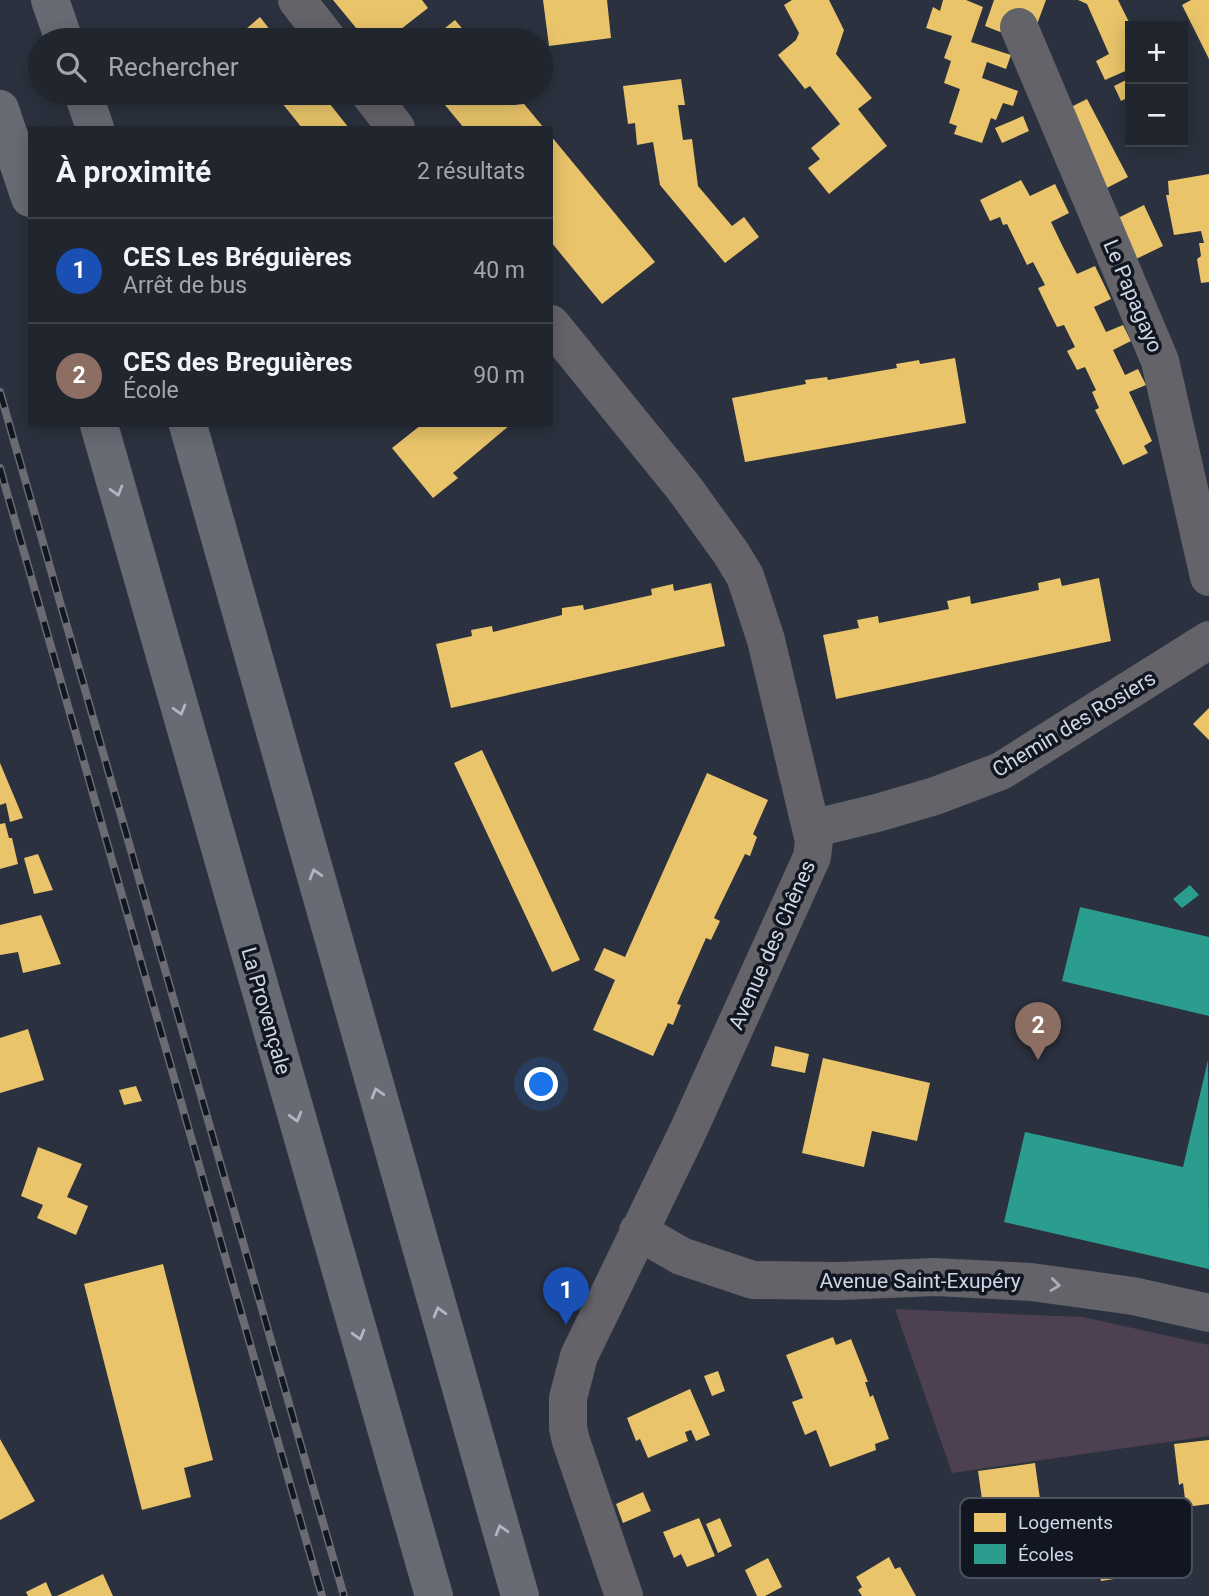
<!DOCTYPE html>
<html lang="fr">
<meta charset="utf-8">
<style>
:root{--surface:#20252e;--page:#2d313a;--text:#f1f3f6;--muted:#a2a5aa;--line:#3d424a;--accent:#8c9099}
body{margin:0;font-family:Roboto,sans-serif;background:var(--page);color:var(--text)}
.controls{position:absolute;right:21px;top:21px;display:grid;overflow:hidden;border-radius:0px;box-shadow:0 4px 18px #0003}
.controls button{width:63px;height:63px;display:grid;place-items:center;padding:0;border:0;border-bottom:2px solid var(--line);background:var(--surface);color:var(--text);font:35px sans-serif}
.you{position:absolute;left:542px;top:1085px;width:24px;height:24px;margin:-18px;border:5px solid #fff;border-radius:50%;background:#1a73e8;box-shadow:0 0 0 10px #1a73e833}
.badge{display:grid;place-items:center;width:46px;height:46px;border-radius:50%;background:var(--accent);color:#fff;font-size:23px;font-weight:700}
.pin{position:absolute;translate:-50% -58px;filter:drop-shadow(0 2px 4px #0008)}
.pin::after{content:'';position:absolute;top:37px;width:24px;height:21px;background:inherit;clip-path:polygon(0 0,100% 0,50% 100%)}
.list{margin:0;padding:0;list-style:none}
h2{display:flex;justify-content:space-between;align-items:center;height:91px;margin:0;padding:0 28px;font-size:30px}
h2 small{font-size:23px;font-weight:400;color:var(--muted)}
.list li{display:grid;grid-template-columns:46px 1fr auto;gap:21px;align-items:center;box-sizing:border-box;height:105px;padding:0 28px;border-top:2px solid var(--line)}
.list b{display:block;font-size:26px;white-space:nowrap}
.list p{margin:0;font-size:23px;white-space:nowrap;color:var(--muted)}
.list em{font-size:23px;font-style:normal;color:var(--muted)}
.icon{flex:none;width:38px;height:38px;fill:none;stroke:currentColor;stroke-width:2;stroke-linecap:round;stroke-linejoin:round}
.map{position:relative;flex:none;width:1209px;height:1596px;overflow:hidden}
.search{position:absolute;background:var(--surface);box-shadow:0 4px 18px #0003;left:28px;top:28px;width:525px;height:77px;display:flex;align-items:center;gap:18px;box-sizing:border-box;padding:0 24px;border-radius:38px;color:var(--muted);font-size:26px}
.panel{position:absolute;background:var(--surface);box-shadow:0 4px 18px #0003;left:28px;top:126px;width:525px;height:301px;border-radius:0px}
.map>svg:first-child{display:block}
.green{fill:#4d4151}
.homes{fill:#e9c46a}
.schools{fill:#2a9d8f}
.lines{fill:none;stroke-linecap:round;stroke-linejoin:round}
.minor{stroke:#636369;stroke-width:38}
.motorway{stroke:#696b74;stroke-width:38}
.rail-casing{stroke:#6b6c73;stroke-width:8}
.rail{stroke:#111621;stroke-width:5;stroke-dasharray:16;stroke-linecap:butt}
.oneway{stroke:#b0b6c4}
.oneway2{stroke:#a9aeba}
.labels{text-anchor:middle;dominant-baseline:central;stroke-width:7;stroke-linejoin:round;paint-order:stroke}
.street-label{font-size:21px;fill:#ced6e6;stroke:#111621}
.key{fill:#111621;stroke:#4a505c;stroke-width:2}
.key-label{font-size:19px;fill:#ced6e6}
</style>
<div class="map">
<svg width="1209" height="1596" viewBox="0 0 1209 1596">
<rect width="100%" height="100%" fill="#2b313e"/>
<!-- green -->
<path class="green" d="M 895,1309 L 1083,1317 L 1209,1345 L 1209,1436 L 952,1473 Z"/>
<!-- homes -->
<path class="homes" d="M 333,0 L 422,0 L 428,8 L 387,40 L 366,40 Z
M 543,0 L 607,0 L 611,38 L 549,46 Z
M 792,0 L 829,0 L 844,30 L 836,54 L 872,98 L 858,109 L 887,146 L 829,194 L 808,168 L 820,159 L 811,148 L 840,124 L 810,86 L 805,89 L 778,55 L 796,40 L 799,33 L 784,5 Z
M 943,0 L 966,0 L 983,7 L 971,42 L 1011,55 L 1006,69 L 987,62 L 982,78 L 1018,91 L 1013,106 L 1003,103 L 996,120 L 991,118 L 982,143 L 954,134 L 957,126 L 949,123 L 960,89 L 944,83 L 951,61 L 944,58 L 952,36 L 926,28 L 933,7 L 940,11 Z
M 994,0 L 1046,0 L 1036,27 L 1013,37 L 985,26 Z
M 1078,0 L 1118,0 L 1131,26 L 1130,69 L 1105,80 L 1096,61 L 1109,54 L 1087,4 Z
M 1191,0 L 1209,0 L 1209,59 L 1182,5 Z
M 260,17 L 278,40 L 235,40 L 234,39 Z
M 455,20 L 472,40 L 430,40 Z
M 1130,78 L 1130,107 L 1127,98 L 1121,101 L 1114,86 Z
M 681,79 L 685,105 L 678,105 L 683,140 L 692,139 L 698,186 L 732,226 L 744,217 L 759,237 L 725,263 L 660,185 L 653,142 L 637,145 L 635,123 L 628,124 L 623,86 Z
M 274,93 L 321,93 L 349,128 L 302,128 Z
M 435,93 L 515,93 L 544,128 L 464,128 Z
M 1087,99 L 1128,177 L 1101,191 L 1061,112 Z
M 1023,116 L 1029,131 L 1002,143 L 995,128 Z
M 551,136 L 655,262 L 602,304 L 551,242 Z
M 1209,174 L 1209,282 L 1201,283 L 1197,259 L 1201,256 L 1199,243 L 1204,243 L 1201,231 L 1174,235 L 1166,195 L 1169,195 L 1168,181 Z
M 1021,180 L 1030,196 L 1055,184 L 1069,213 L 1051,222 L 1063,247 L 1077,274 L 1095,266 L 1111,299 L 1094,307 L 1106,332 L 1123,325 L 1131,341 L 1113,350 L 1125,375 L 1138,369 L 1146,385 L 1129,392 L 1152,441 L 1144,446 L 1148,453 L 1123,465 L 1095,410 L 1099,408 L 1092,392 L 1096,390 L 1085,367 L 1077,370 L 1067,351 L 1075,347 L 1064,325 L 1057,327 L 1048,309 L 1038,288 L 1045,285 L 1033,262 L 1027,265 L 1007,224 L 1003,225 L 1000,217 L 990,221 L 980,200 Z
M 1144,205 L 1163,246 L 1134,260 L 1114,220 Z
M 955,358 L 966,423 L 745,462 L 732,398 L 806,384 L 805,380 L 827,377 L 828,380 L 897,368 L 896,364 L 919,360 L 920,364 Z
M 421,425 L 510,425 L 453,473 L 458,478 L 433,498 L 392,448 Z
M 1060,578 L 1062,586 L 1099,578 L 1111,641 L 836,699 L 823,635 L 859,628 L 857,620 L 878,616 L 879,623 L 949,609 L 947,601 L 970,596 L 971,604 L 1039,590 L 1038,583 Z
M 711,583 L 725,646 L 451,708 L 436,644 L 472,636 L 471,630 L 492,626 L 493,632 L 562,615 L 562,608 L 583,605 L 584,610 L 652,595 L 651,589 L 673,584 L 674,591 Z
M 1209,708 L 1209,740 L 1193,724 Z
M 482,750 L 580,960 L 552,972 L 454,763 Z
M 0,763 L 16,801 L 23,818 L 10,822 L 6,803 L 0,805 Z
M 707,773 L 768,800 L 753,834 L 757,837 L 750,856 L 745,854 L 714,918 L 720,921 L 711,940 L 706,938 L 677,1004 L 681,1005 L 673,1025 L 668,1023 L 653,1056 L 593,1030 L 615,980 L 594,970 L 604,948 L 625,957 Z
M 5,823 L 9,838 L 12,838 L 18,864 L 0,869 L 0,824 Z
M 38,854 L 53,890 L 34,894 L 24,858 Z
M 41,915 L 61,964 L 23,973 L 18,952 L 0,955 L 0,925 Z
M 28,1029 L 44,1080 L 0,1093 L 0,1038 Z
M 775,1046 L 809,1054 L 805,1073 L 771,1066 Z
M 823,1058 L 930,1083 L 917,1141 L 872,1131 L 864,1167 L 802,1153 Z
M 136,1086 L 142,1101 L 124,1105 L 119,1090 Z
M 38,1147 L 82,1164 L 67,1197 L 88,1206 L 76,1235 L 37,1218 L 43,1205 L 21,1196 Z
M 163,1264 L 213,1460 L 184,1468 L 191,1497 L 142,1510 L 84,1284 Z
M 833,1337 L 836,1345 L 851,1339 L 868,1382 L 865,1382 L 870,1397 L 873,1395 L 889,1439 L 875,1444 L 876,1450 L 830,1467 L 816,1430 L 805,1435 L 792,1402 L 803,1398 L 786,1355 Z
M 718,1371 L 725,1391 L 712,1396 L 704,1376 Z
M 690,1389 L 710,1435 L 696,1441 L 691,1430 L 685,1432 L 688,1441 L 648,1458 L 640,1439 L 636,1441 L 627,1418 Z
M 0,1439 L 35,1501 L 0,1520 Z
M 1209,1440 L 1209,1504 L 1186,1507 L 1183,1483 L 1179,1485 L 1174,1444 Z
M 1035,1463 L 1040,1499 L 1036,1502 L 1040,1528 L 1016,1532 L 1018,1542 L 1004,1544 L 1002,1526 L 986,1528 L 978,1471 Z
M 643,1492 L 651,1511 L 623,1523 L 616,1504 Z
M 699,1518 L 715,1556 L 687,1567 L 681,1554 L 674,1558 L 663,1532 Z
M 720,1518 L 732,1546 L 718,1553 L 706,1524 Z
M 1138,1529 L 1146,1574 L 1101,1581 L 1094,1535 Z
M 889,1557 L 895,1569 L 900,1567 L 916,1596 L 862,1596 L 858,1590 L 862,1587 L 856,1577 Z
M 768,1558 L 782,1587 L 765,1596 L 757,1596 L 745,1570 Z
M 103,1574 L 113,1596 L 57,1596 Z
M 46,1582 L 52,1596 L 28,1596 L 26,1592 Z"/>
<!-- schools -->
<path class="schools" d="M 1190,885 L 1199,895 L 1182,908 L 1173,899 Z
M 1080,907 L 1209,937 L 1209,1016 L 1062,981 Z
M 1208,1060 L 1209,1269 L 1004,1222 L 1025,1132 L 1183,1167 Z"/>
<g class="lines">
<!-- minor -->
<path class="minor" d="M 297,0 L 328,40
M 1019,27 L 1160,361 L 1209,577
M 369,93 L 396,128
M 551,324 L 684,488 L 731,553 L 745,576 L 766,640 L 814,841 L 812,857 L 688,1131 L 579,1356 L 568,1398 L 568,1428 L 571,1441 L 624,1596
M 811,829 L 877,813 L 935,796 L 1001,771 L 1209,640
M 638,1231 L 681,1256 L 753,1280 L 840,1281 L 935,1277 L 1031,1282 L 1133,1296 L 1209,1313"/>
<!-- motorway -->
<path class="motorway" d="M 50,0 L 64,40
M 83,93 L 95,128
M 0,109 L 30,198
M 99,425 L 434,1596
M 188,425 L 520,1596"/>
<!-- rail casing -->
<g class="rail-casing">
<path id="rail" d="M 0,392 L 344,1596
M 0,468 L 322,1596"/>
</g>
<!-- rail -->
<use href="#rail" class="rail"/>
</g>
<!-- one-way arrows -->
<defs><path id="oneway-chevron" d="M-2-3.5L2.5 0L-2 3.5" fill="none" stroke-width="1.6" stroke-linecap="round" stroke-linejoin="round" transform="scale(1.75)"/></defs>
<g class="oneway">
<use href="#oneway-chevron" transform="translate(117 491) rotate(74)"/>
<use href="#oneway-chevron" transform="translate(180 710) rotate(74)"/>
<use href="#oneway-chevron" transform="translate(315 874) rotate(-106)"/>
<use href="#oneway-chevron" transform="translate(377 1093) rotate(-106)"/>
<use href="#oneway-chevron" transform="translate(296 1117) rotate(74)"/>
<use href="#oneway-chevron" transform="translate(439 1312) rotate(-106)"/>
<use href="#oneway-chevron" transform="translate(359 1335) rotate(74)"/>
<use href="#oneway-chevron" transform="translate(501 1530) rotate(-106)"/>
</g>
<use class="oneway2" href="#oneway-chevron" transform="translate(1055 1285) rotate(7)"/>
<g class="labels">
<!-- street labels -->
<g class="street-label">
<text transform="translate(1133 296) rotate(67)">Le Papagayo</text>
<text transform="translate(1074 724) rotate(-31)">Chemin des Rosiers</text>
<text transform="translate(772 945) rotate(-66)">Avenue des Chênes</text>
<text transform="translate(266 1011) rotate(74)">La Provençale</text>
<text x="920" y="1281">Avenue Saint-Exupéry</text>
</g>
</g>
<!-- legend -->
<rect x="960" y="1498" width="232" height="80" rx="10" class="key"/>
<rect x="974" y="1513" width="32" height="19" fill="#e9c46a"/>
<rect x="974" y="1544" width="32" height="20" fill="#2a9d8f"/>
<g class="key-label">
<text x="1018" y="1529">Logements</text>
<text x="1018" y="1561">Écoles</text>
</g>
</svg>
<div class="controls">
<button>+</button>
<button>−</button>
</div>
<div class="you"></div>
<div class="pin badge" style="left:566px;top:1325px;background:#1a4fb4">1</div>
<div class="pin badge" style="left:1038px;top:1060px;background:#8d6e63">2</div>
<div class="search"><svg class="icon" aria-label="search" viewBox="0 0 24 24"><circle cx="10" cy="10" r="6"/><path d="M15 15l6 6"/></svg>Rechercher</div>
<section class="panel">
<h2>À proximité<small>2 résultats</small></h2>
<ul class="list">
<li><span class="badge" style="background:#1a4fb4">1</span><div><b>CES Les Bréguières</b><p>Arrêt de bus</p></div><em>40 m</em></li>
<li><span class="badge" style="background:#8d6e63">2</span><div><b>CES des Breguières</b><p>École</p></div><em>90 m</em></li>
</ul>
</section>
</div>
